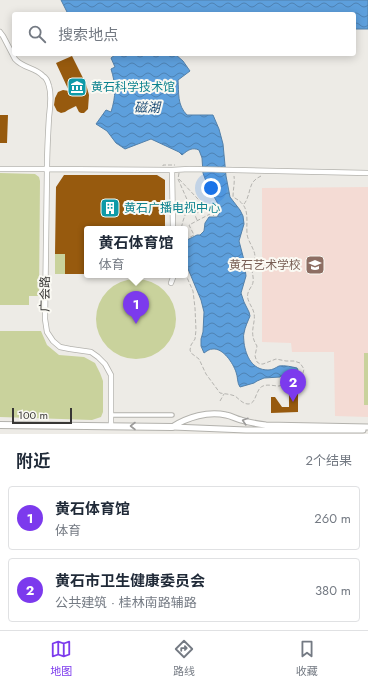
<!DOCTYPE html>
<html lang="zh">
<meta charset="utf-8">
<style>
:root{--surface:#fff;--page:#f6f6f7;--text:#1f2937;--muted:#747a83;--line:#e0e1e3;--accent:#7c3aed}
body{margin:0;font-family:Jost,"Noto Sans SC",sans-serif;background:var(--page);color:var(--text)}
.scale{position:absolute;left:12px;bottom:10px;width:60px;box-sizing:border-box;padding-left:4px;border:2px solid #383735;border-top:0;font-size:11px;line-height:14px;white-space:nowrap;color:#383735;-webkit-text-stroke:3px #faf9f3;paint-order:stroke}
.you{position:absolute;left:211px;top:188px;width:14px;height:14px;margin:-10px;border:3px solid #fff;border-radius:50%;background:#1a73e8;box-shadow:0 0 0 6px #1a73e833}
.badge{display:grid;place-items:center;width:26px;height:26px;border-radius:50%;background:var(--accent);color:#fff;font-size:13px;font-weight:700}
.pin{position:absolute;translate:-50% -33px;filter:drop-shadow(0 1px 2px #0008)}
.pin::after{content:'';position:absolute;top:21px;width:14px;height:12px;background:inherit;clip-path:polygon(0 0,100% 0,50% 100%)}
.popup{position:absolute;left:84px;top:226px;width:104px;height:52px;box-sizing:border-box;display:grid;place-content:center;border-radius:4px;background:var(--surface);filter:drop-shadow(0 1px 3px #0005);font-size:13px;white-space:nowrap;color:var(--muted)}
.popup b{font-size:15px;color:var(--text)}
.popup::after{content:'';position:absolute;left:50%;top:100%;margin-left:-8px;border:8px solid transparent;border-top-color:var(--surface)}
.list{margin:0;padding:0;list-style:none}
h2{display:flex;justify-content:space-between;align-items:center;height:52px;margin:0;padding:0 16px;font-size:17px}
h2 small{font-size:13px;font-weight:400;color:var(--muted)}
.list li{display:grid;grid-template-columns:26px 1fr auto;gap:12px;align-items:center;box-sizing:border-box;height:64px;margin:0 8px 8px;padding:0 8px;border:1px solid var(--line);border-radius:4px}
.list b{display:block;font-size:15px;white-space:nowrap}
.list p{margin:0;font-size:13px;white-space:nowrap;color:var(--muted)}
.list em{font-size:13px;font-style:normal;color:var(--muted)}
.icon{flex:none;width:22px;height:22px;fill:none;stroke:currentColor;stroke-width:2;stroke-linecap:round;stroke-linejoin:round}
.map{position:relative;flex:none;width:368px;height:434px;overflow:hidden}
.search{position:absolute;background:var(--surface);box-shadow:0 2px 10px #0003;left:12px;right:12px;top:12px;height:44px;display:flex;align-items:center;gap:10px;box-sizing:border-box;padding:0 14px;border-radius:4px;color:var(--muted);font-size:15px}
.sheet{height:196px;background:var(--surface)}
nav{display:flex;justify-content:space-around;align-items:center;box-sizing:border-box;height:56px;border-top:1px solid var(--line);background:var(--surface);font-size:11px;color:var(--muted)}
nav a{display:grid;justify-items:center;gap:2px}
nav .on{color:var(--accent)}
.map>svg:first-child{display:block}
.education{fill:#f4dbd4}
.green{fill:#c9d29c}
.water{fill:url(#water-waves);stroke:#5280aa}
.building{fill:#975a0e}
.lines{fill:none;stroke-linecap:round;stroke-linejoin:round}
.minor-casing{stroke:#b3b2ad;stroke-width:5.5}
.tertiary-casing{stroke:#b3b2ad;stroke-width:6}
.secondary-casing{stroke:#b3b2ad;stroke-width:7}
.primary-casing{stroke:#b3b2ad;stroke-width:8}
.path{stroke:#b5b4b0;stroke-width:1;stroke-dasharray:4 2;stroke-linecap:butt}
.minor{stroke:#fff;stroke-width:3.5}
.tertiary{stroke:#fff;stroke-width:4.5}
.secondary{stroke:#fff;stroke-width:5}
.primary{stroke:#fff;stroke-width:6}
.oneway{stroke:#9c9b9a}
.labels{text-anchor:middle;dominant-baseline:central;stroke-width:4;stroke-linejoin:round;paint-order:stroke}
.culture-label{font-size:12px;fill:#0d838f;stroke:#faf9f3;text-anchor:start}
.education-label{font-size:12px;fill:#785e54;stroke:#faf9f3;text-anchor:end}
.street-label{font-size:12px;fill:#383735;stroke:#faf9f3}
.water-label{font-size:13px;font-style:italic;fill:#1d4c75;stroke:#faf9f3}
</style>
<div class="map">
<svg width="368" height="434" viewBox="0 0 368 434">
<defs>
<pattern id="water-waves" width="16" height="10" patternUnits="userSpaceOnUse"><rect width="16" height="10" fill="#5d9fdc"/><path d="M0 5q4-4 8 0t8 0" fill="none" stroke="#4e82b3"/></pattern>
</defs>
<rect width="100%" height="100%" fill="#edebe6"/>
<!-- education -->
<path class="education" d="M 368,187 L 368,417 L 335,416 L 334,352 L 292,352 L 291,343 L 262,342 L 262,188 Z"/>
<!-- green -->
<path class="green" d="M 0,173 L 35,174 L 39,177 L 40,181 L 39,296 L 29,296 L 29,305 L 0,305 Z
M 55,254 L 65,254 L 65,274 L 55,274 Z
M96 319a40 40 0 1 1 80 0a40 40 0 1 1-80 0Z
M 0,331 L 41,331 L 47,345 L 59,355 L 84,357 L 95,363 L 100,373 L 103,381 L 103,412 L 101,417 L 92,420 L 0,417 Z
M 364,353 L 368,353 L 368,405 L 364,405 Z"/>
<!-- water -->
<path class="water" d="M 61,0 L 368,0 L 368,29 L 354,29 L 354,14 L 68,14 Z
M 116,54 L 175,54 L 183,61 L 190,71 L 178,80 C 179,93 177,105 187,115 L 213,115 L 219,129 L 223,144 L 226,176 L 230,197 L 240,210 L 243,216 L 244,224 L 239,241 L 244,260 L 246,276 L 241,293 L 244,302 L 249,312 L 250,316 C 248,321 245,327 244,333 C 243,336 244,340 244,343 C 246,356 252,370 268,370 C 273,370 275,368 279,366 C 285,365 292,367 297,368 L 298,370 L 294,372 L 286,373 L 280,377 L 264,378 L 257,381 L 254,383 L 240,387 C 237,383 238,377 236,372 C 233,363 223,348 213,349 C 209,349 207,351 204,353 L 201,346 L 201,339 L 203,332 L 204,312 L 201,300 L 186,264 L 185,255 L 185,241 L 197,235 L 200,235 L 204,231 L 205,223 L 209,217 L 217,217 L 219,214 L 217,202 L 207,184 L 203,173 L 202,158 L 199,150 C 192,147 188,150 182,155 L 179,152 L 151,139 C 142,142 134,146 125,149 L 116,143 L 107,131 L 96,124 L 106,110 L 111,112 C 116,96 116,85 111,69 L 115,67 L 111,58 Z"/>
<!-- building -->
<path class="building" d="M 72,56 L 86,84 L 89,95 L 88,109 L 84,113 L 81,113 L 79,112 L 76,106 L 68,110 L 65,112 L 61,113 L 57,111 L 54,105 L 55,98 L 58,92 L 63,90 L 69,91 L 56,63 Z
M 0,115 L 8,115 L 7,143 L 0,143 Z
M 64,175 L 157,175 L 165,180 L 165,229 L 87,229 L 87,274 L 65,274 L 65,254 L 55,254 L 56,187 Z
M 289,393 L 298,393 L 298,412 L 271,413 L 271,397 L 275,397 L 282,407 L 289,407 Z"/>
<g class="lines">
<!-- minor casing -->
<g class="minor-casing">
<path id="minor" d="M 111,415 L 172,415"/>
</g>
<!-- tertiary casing -->
<g class="tertiary-casing">
<path id="tertiary" d="M 0,32 L 3,36 L 15,59 C 24,69 35,67 43,76 C 47,78 48,82 49,86 C 52,96 50,107 49,117 C 48,134 47,152 47,169 L 172,170 L 189,169 L 368,173
M 0,169 L 47,169 L 45,319 L 47,332 L 53,341 L 60,347 L 70,349 L 91,352 L 98,357 L 105,364 L 111,375 L 111,426
M 172,170 L 173,229
M 171,283 L 174,275"/>
</g>
<!-- secondary casing -->
<g class="secondary-casing">
<path id="secondary" d="M 172,427 C 188,417 208,411 226,415 C 232,416 236,419 241,420 C 250,423 258,424 266,425 L 368,427
M 173,427 L 246,430 L 363,430"/>
</g>
<!-- primary casing -->
<g class="primary-casing">
<path id="primary" d="M 0,425 L 172,427"/>
</g>
<!-- path -->
<path class="path" d="M 163,166 L 163,165 L 175,165
M 179,173 L 178,179 L 189,204 L 183,221 L 181,229
M 179,179 L 214,216
M 244,204 C 250,197 249,184 255,180 C 257,178 259,177 261,176
M 195,214 L 206,208
M 197,220 L 192,208 L 201,204
M 185,240 L 194,235 L 189,225 L 210,214
M 185,273 L 193,291 L 195,308 L 196,330 L 195,339 L 191,345 L 190,350 L 191,353 L 199,359 L 206,374 L 220,393 C 225,394 230,394 235,396 C 239,399 243,404 248,404 C 257,404 255,389 263,386 C 268,384 274,386 279,386 C 284,385 286,381 290,379 C 294,378 298,379 302,377 L 304,369 L 300,363 L 294,361 L 286,361 L 276,359 L 263,364 L 260,364 L 257,362 L 255,356 L 257,346 C 247,331 258,322 253,310 C 251,305 246,299 248,293 C 249,289 253,285 253,282 C 254,278 252,273 252,269 C 253,265 255,261 255,257 C 255,249 248,242 247,234 C 246,217 251,206 233,197 C 233,189 235,183 234,176
M 220,401 L 224,394"/>
<!-- minor -->
<use href="#minor" class="minor"/>
<!-- tertiary -->
<use href="#tertiary" class="tertiary"/>
<!-- secondary -->
<use href="#secondary" class="secondary"/>
<!-- primary -->
<use href="#primary" class="primary"/>
</g>
<!-- one-way arrows -->
<defs><path id="oneway-chevron" d="M-2-3.5L2.5 0L-2 3.5" fill="none" stroke-width="1.6" stroke-linecap="round" stroke-linejoin="round"/></defs>
<g class="oneway">
<use href="#oneway-chevron" transform="translate(245 421) rotate(-163)"/>
<use href="#oneway-chevron" transform="translate(133 426) rotate(-180)"/>
</g>
<!-- icons -->
<defs>
<g id="museum-square" transform="scale(1)"><rect x="-9" y="-9" width="18" height="18" rx="4" fill="#0f9aa8" stroke="#faf9f3"/><path d="M0-6L6-3V-2H-6V-3ZM-5-1h2V3h-2ZM-1-1h2V3h-2ZM3-1h2V3H3ZM-6 4H6V6H-6Z" fill="#fff"/></g>
<g id="building-square" transform="scale(1)"><rect x="-9" y="-9" width="18" height="18" rx="4" fill="#0f9aa8" stroke="#faf9f3"/><path d="M-4-6H4V6H1V3H-1V6H-4ZM-2.5-4.3h1.7v1.8h-1.7ZM.8-4.3h1.7v1.8H.8ZM-2.5-1h1.7V.8h-1.7ZM.8-1h1.7V.8H.8Z" fill="#fff"/></g>
<g id="school-square" transform="scale(1)"><rect x="-9" y="-9" width="18" height="18" rx="4" fill="#8d6e63" stroke="#faf9f3"/><path d="M0-5L7-2L0 1L-7-2ZM-4 1L0 2.5L4 1V4Q0 6-4 4Z" fill="#fff"/></g>
</defs>
<g fill-rule="evenodd">
<use href="#museum-square" x="77" y="87"/>
<use href="#building-square" x="110" y="208"/>
<use href="#school-square" x="315" y="265"/>
</g>
<g class="labels">
<!-- culture labels -->
<g class="culture-label">
<text x="91" y="87">黄石科学技术馆</text>
<text x="124" y="208">黄石广播电视中心</text>
</g>
<!-- education labels -->
<g class="education-label">
<text x="301" y="265">黄石艺术学校</text>
</g>
<!-- street labels -->
<g class="street-label">
<text transform="translate(45 294) rotate(-89)">广会路</text>
</g>
<!-- water labels -->
<g class="water-label">
<text x="147" y="107">磁湖</text>
</g>
</g>
</svg>
<div class="scale">100 m</div>
<div class="you"></div>
<div class="pin badge" style="left:136px;top:324px">1</div>
<div class="popup"><b>黄石体育馆</b>体育</div>
<div class="pin badge" style="left:293px;top:402px">2</div>
<div class="search"><svg class="icon" aria-label="search" viewBox="0 0 24 24"><circle cx="10" cy="10" r="6"/><path d="M15 15l6 6"/></svg>搜索地点</div>
</div>
<section class="sheet">
<h2>附近<small>2个结果</small></h2>
<ul class="list">
<li><span class="badge">1</span><div><b>黄石体育馆</b><p>体育</p></div><em>260 m</em></li>
<li><span class="badge">2</span><div><b>黄石市卫生健康委员会</b><p>公共建筑 · 桂林南路辅路</p></div><em>380 m</em></li>
</ul>
</section>
<nav>
<a class="on"><svg class="icon" aria-label="map" viewBox="0 0 24 24"><path d="M3 6l6-2 6 2 6-2v14l-6 2-6-2-6 2zM9 4v14M15 6v14"/></svg>地图</a>
<a><svg class="icon" aria-label="directions" viewBox="0 0 24 24"><path d="M12 3l9 9-9 9-9-9zM9 14v-3h6M13 9l2 2-2 2"/></svg>路线</a>
<a><svg class="icon" aria-label="saved" viewBox="0 0 24 24"><path d="M7 4h10v16l-5-4-5 4z"/></svg>收藏</a>
</nav>
